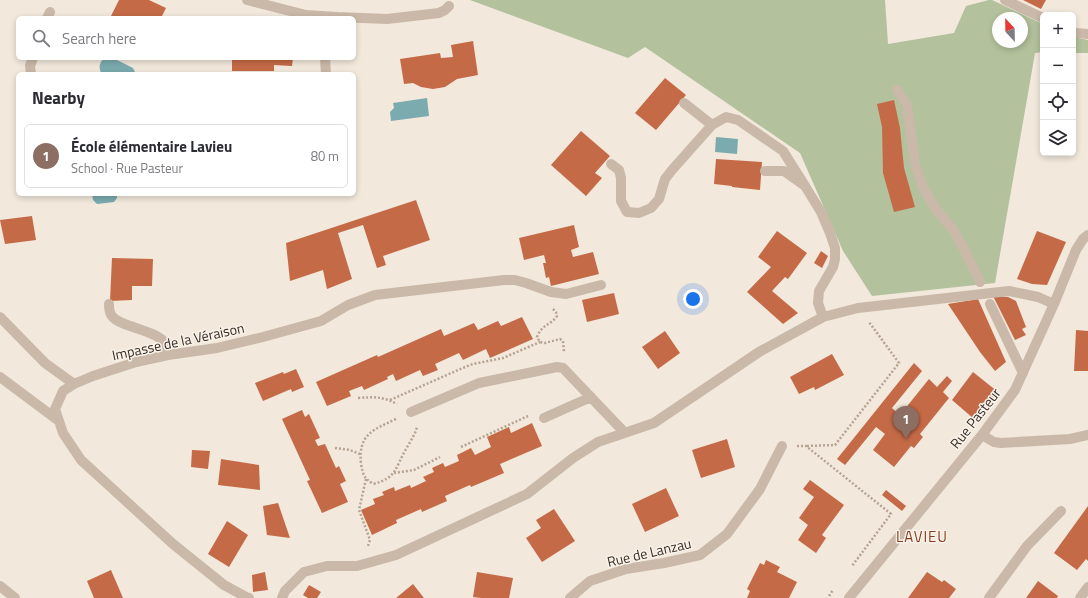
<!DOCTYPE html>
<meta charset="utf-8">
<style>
:root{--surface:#fff;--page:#f7f7f7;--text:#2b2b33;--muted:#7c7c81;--line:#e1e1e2;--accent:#db2777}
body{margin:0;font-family:"Titillium Web",sans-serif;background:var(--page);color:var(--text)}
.controls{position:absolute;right:12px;top:12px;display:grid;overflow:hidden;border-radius:6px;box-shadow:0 2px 6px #0003}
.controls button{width:36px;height:36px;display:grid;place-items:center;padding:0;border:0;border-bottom:1px solid var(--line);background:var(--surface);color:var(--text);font:20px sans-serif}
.compass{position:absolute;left:992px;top:12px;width:36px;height:36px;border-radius:50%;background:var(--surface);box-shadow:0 2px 6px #0003;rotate:338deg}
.you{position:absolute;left:693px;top:299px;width:14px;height:14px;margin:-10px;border:3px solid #fff;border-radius:50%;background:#1a73e8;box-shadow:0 0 0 6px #1a73e833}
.badge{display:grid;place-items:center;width:26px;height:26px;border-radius:50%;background:var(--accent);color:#fff;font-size:13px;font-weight:700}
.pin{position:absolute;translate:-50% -33px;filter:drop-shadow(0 1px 2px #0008)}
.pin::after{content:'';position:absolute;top:21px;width:14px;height:12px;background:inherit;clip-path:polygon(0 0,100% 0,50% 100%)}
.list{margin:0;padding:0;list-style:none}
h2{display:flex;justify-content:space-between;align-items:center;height:52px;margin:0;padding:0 16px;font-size:17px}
h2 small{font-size:13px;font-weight:400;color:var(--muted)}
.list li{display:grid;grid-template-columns:26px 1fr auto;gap:12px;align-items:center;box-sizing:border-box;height:64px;margin:0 8px 8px;padding:0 8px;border:1px solid var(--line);border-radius:6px}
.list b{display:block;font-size:15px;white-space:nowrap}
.list p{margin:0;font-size:13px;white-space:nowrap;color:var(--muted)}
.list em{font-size:13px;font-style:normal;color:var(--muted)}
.icon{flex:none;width:22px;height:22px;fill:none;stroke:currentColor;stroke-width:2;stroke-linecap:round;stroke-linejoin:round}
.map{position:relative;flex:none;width:1088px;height:598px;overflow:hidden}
.search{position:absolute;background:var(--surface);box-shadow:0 2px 6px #0003;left:16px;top:16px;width:340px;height:44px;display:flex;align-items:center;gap:10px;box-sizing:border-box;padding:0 14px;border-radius:6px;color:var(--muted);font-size:15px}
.panel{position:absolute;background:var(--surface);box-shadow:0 2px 6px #0003;left:16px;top:72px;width:340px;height:124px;border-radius:6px}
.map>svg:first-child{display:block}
.green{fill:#b3c19c;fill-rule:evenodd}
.water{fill:#7babaf}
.building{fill:#c56a47}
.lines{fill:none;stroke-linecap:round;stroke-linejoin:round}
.path{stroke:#b6a392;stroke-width:2.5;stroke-dasharray:2 2;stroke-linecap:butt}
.minor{stroke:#cab9a8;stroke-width:10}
.labels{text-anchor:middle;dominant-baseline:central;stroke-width:3;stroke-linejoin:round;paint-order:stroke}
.street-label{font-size:14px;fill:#372d28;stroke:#f9f2e8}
.neighbourhood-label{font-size:15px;letter-spacing:1px;fill:#853d21;stroke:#f9f2e8}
</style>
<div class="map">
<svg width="1088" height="598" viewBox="0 0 1088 598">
<rect width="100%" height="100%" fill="#f2e8dc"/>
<!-- green -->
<path class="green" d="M 470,0 L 885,0 L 888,44 L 954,33 L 966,6 L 989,0 L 992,0 L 1043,24 L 1043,52 L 1035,53 L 995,283 L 872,296 L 843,251 L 800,153 L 645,47 L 628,58 ZM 998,18 L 1022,18 L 1022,42 L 998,42 Z
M 1073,37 L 1088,40 L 1088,53 L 1073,53 Z"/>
<!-- water -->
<path class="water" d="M 105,58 L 113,58 L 133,68 L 136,74 L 102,74 C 98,68 99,62 105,58 Z
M 427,98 L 429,116 L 391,121 L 390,112 L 394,108 L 393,103 Z
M 716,137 L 738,139 L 737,154 L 715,152 Z
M 92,194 L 117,194 L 117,198 L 114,202 L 97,204 L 93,200 Z"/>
<!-- building -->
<path class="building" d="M 119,0 L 149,0 L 166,8 L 161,18 L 115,18 L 111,16 Z
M 1023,0 L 1046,0 L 1041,9 Z
M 473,41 L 478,75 L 457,79 L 445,87 L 433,89 L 421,87 L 413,83 L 404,84 L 400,59 L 440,53 L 441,58 L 453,57 L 451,45 Z
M 232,58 L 293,58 L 292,66 L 274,65 L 274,71 L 232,71 Z
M 665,78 L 686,95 L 656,130 L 635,113 Z
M 894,100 L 900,128 L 904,168 L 915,207 L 894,212 L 883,173 L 882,127 L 877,104 Z
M 581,131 L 610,156 L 595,173 L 602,178 L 586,196 L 551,165 Z
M 716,159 L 762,162 L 760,190 L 732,187 L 732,186 L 714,184 Z
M 416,200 L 430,240 L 383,256 L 386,265 L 377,268 L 363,225 L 338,233 L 352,279 L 327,289 L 323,270 L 290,281 L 286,243 Z
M 32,216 L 36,240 L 5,244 L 0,220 Z
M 574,225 L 579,247 L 571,250 L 573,257 L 593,252 L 599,274 L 551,286 L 549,277 L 546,278 L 543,263 L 546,263 L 544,255 L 524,260 L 519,238 Z
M 777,231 L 807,253 L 788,279 L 785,277 L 772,291 L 798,313 L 783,324 L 747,292 L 771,267 L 758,257 Z
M 1037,231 L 1066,242 L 1047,285 L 1032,284 L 1017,279 Z
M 821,251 L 828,256 L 822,268 L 814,263 Z
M 112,258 L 153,259 L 152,286 L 132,286 L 132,300 L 110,301 Z
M 614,293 L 619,314 L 587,322 L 582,300 Z
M 993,296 L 1008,297 L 1016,301 L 1026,327 L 1022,329 L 1026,335 L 1015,340 Z
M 978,299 L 1006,362 L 995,371 L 980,352 L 948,304 Z
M 522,317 L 533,339 L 490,358 L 486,349 L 463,360 L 459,353 L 435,364 L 438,370 L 423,376 L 420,370 L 396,381 L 393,374 L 387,377 L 388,379 L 364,390 L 362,386 L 349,391 L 351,396 L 327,406 L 316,382 L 377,355 L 378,357 L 441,329 L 444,336 L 474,323 L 478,330 L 498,321 L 501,326 Z
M 1076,330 L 1088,331 L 1088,371 L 1074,371 Z
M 665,331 L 680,353 L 658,369 L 642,347 Z
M 832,354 L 844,375 L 815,390 L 814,387 L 799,394 L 790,377 Z
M 914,363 L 922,371 L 892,408 L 900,415 L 929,379 L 937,387 L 947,376 L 952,381 L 943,392 L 949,398 L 920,434 L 923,437 L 914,448 L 911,446 L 894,467 L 873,450 L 885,434 L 876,427 L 845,465 L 837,459 Z
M 296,369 L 304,387 L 292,392 L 291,389 L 263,401 L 255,383 L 283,372 L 284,374 Z
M 973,372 L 998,392 L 974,419 L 952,400 Z
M 302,410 L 305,417 L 309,414 L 320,438 L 315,440 L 318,446 L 325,444 L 336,468 L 339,466 L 346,481 L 340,484 L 348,502 L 322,513 L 307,481 L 310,480 L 282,419 Z
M 532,423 L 542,446 L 500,464 L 504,473 L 471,487 L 470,485 L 445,496 L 447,501 L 422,512 L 421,509 L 396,520 L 397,523 L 372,535 L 361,510 L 375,504 L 373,499 L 384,495 L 382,492 L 394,487 L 395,491 L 410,485 L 411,488 L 426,481 L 423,477 L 434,472 L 432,468 L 443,463 L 445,467 L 459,461 L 457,455 L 471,448 L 475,455 L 491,447 L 487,437 L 509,427 L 511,433 Z
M 727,439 L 735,467 L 701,478 L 692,450 Z
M 192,450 L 210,451 L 208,469 L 191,467 Z
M 221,459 L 259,465 L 260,490 L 218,485 Z
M 810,480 L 844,505 L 822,535 L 826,538 L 816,553 L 798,540 L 808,525 L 799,518 L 814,497 L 803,489 Z
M 666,488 L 679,516 L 645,532 L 632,504 Z
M 886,490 L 906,506 L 902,511 L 882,495 Z
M 278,503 L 290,538 L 267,535 L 263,506 Z
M 1088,506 L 1088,561 L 1086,559 L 1077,570 L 1054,553 Z
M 554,509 L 575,541 L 542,562 L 526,538 L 541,528 L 536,520 Z
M 227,521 L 248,535 L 229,567 L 208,554 Z
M 766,560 L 780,567 L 777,572 L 797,582 L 789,598 L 747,598 L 750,591 L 747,589 L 760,563 L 764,565 Z
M 111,570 L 123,598 L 94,598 L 87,581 Z
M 265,572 L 268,590 L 253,592 L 252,575 Z
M 477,572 L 513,578 L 509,598 L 481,598 L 473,597 Z
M 927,572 L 942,582 L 944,580 L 956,589 L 949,598 L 908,598 Z
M 1038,581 L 1058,596 L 1057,598 L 1026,598 Z
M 413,584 L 424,598 L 396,598 Z
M 309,585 L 321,592 L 317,598 L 308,598 L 303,595 Z"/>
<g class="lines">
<!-- path -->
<path class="path" d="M 553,309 L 556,312 L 557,316 C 550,326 542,324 537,337 L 540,342 L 545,343 L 560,339 L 563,341 L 564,352
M 358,398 C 374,397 382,396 397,404
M 390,400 L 465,367 L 473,364 L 503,358 L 540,342
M 396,419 C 373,430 358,434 361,464 C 363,475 364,478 373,484 C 397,478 395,468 406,449 C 410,442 415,435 417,427
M 797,446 L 806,446 L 891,514 L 852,566
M 807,446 L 835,445 L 899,363 L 869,322
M 461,447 L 528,416
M 335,448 L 350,450 L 360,454
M 394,473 L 414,470 L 440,457
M 366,479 L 359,510 L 370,540 L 368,546 L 367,546
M 829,596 L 833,590"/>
<!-- minor -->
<path class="minor" d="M 247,0 L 306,15 L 337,17 L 387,19 L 439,13 L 445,10 L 449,6
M 1005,0 L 1043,18
M 47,18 L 50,12
M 1073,32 L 1076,33 L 1088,34
M 325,58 L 326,74
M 31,74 L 30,66 L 33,58
M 897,90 L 907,105 L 915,164 L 923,187 L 936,209 L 954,231 L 966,253 L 980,282
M 684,103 L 712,125
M 611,164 L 619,170 L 621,178 L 621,201 L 627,212 L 639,213 L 651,208 L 659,199 L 665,179 L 672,170 L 712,125 L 726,117 L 738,120 L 783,151 L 805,186
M 765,171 L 784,171 L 805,186 L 821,212 L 830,233 L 835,248 L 835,259 L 833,267 L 819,291 L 818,303 L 823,317
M 109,304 C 109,308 109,313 112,316 C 119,327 157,330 165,343 C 167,346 167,352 168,355
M 990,304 L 1023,373
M 0,317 L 45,363 L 74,384
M 0,377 L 59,421
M 411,412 L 479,383 L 557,367 L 563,368 L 625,433
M 544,418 L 591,397
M 982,435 L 994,442 L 1001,443 L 1070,439 L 1088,435
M 0,586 L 15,598
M 249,598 L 246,597 L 224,585 L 173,544 L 81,460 L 63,433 L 55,409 L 63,391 L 74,384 L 93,376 L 136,362 L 168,355 L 217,348 L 263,337 L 321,321 L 348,305 L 375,295 L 504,280 L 515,280 L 526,283 L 551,292 L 566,294 L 601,285
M 282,598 L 285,591 L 304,572 L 327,566 L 357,566 L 396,555 L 527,494 L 573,458 L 598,442 L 654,423 L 759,352 L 823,317 L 858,308 L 1009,291 L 1038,297 L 1054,304
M 570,598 L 590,581 L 626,569 L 664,563 L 700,555 L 727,534 L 760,489 L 782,446
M 849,598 L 982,435 L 1015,390 L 1054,304 L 1076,250 L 1083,239 L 1088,235
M 989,598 L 1027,546 L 1061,511
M 1080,598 L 1088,587"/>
</g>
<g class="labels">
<!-- street labels -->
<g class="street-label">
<text transform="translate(178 341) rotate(-12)">Impasse de la Véraison</text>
<text transform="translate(975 418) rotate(-52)">Rue Pasteur</text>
<text transform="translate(649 552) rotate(-13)">Rue de Lanzau</text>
</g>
<!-- neighbourhood labels -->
<g class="neighbourhood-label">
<text x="922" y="536">LAVIEU</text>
</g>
</g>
</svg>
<div class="controls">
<button>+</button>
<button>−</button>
<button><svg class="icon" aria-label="locate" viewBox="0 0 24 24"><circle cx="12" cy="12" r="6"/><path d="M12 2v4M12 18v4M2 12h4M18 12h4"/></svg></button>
<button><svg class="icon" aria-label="layers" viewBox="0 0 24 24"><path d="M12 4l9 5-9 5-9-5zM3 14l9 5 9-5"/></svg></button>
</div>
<svg class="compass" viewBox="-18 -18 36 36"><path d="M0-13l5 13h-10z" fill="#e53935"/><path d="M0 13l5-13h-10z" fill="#7c7c81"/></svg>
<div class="you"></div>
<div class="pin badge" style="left:906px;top:439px;background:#8d6e63">1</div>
<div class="search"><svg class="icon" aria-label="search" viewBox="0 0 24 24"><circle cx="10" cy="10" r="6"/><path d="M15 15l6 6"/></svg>Search here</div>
<section class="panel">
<h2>Nearby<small></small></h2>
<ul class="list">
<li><span class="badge" style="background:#8d6e63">1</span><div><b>École élémentaire Lavieu</b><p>School · Rue Pasteur</p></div><em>80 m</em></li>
</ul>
</section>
</div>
